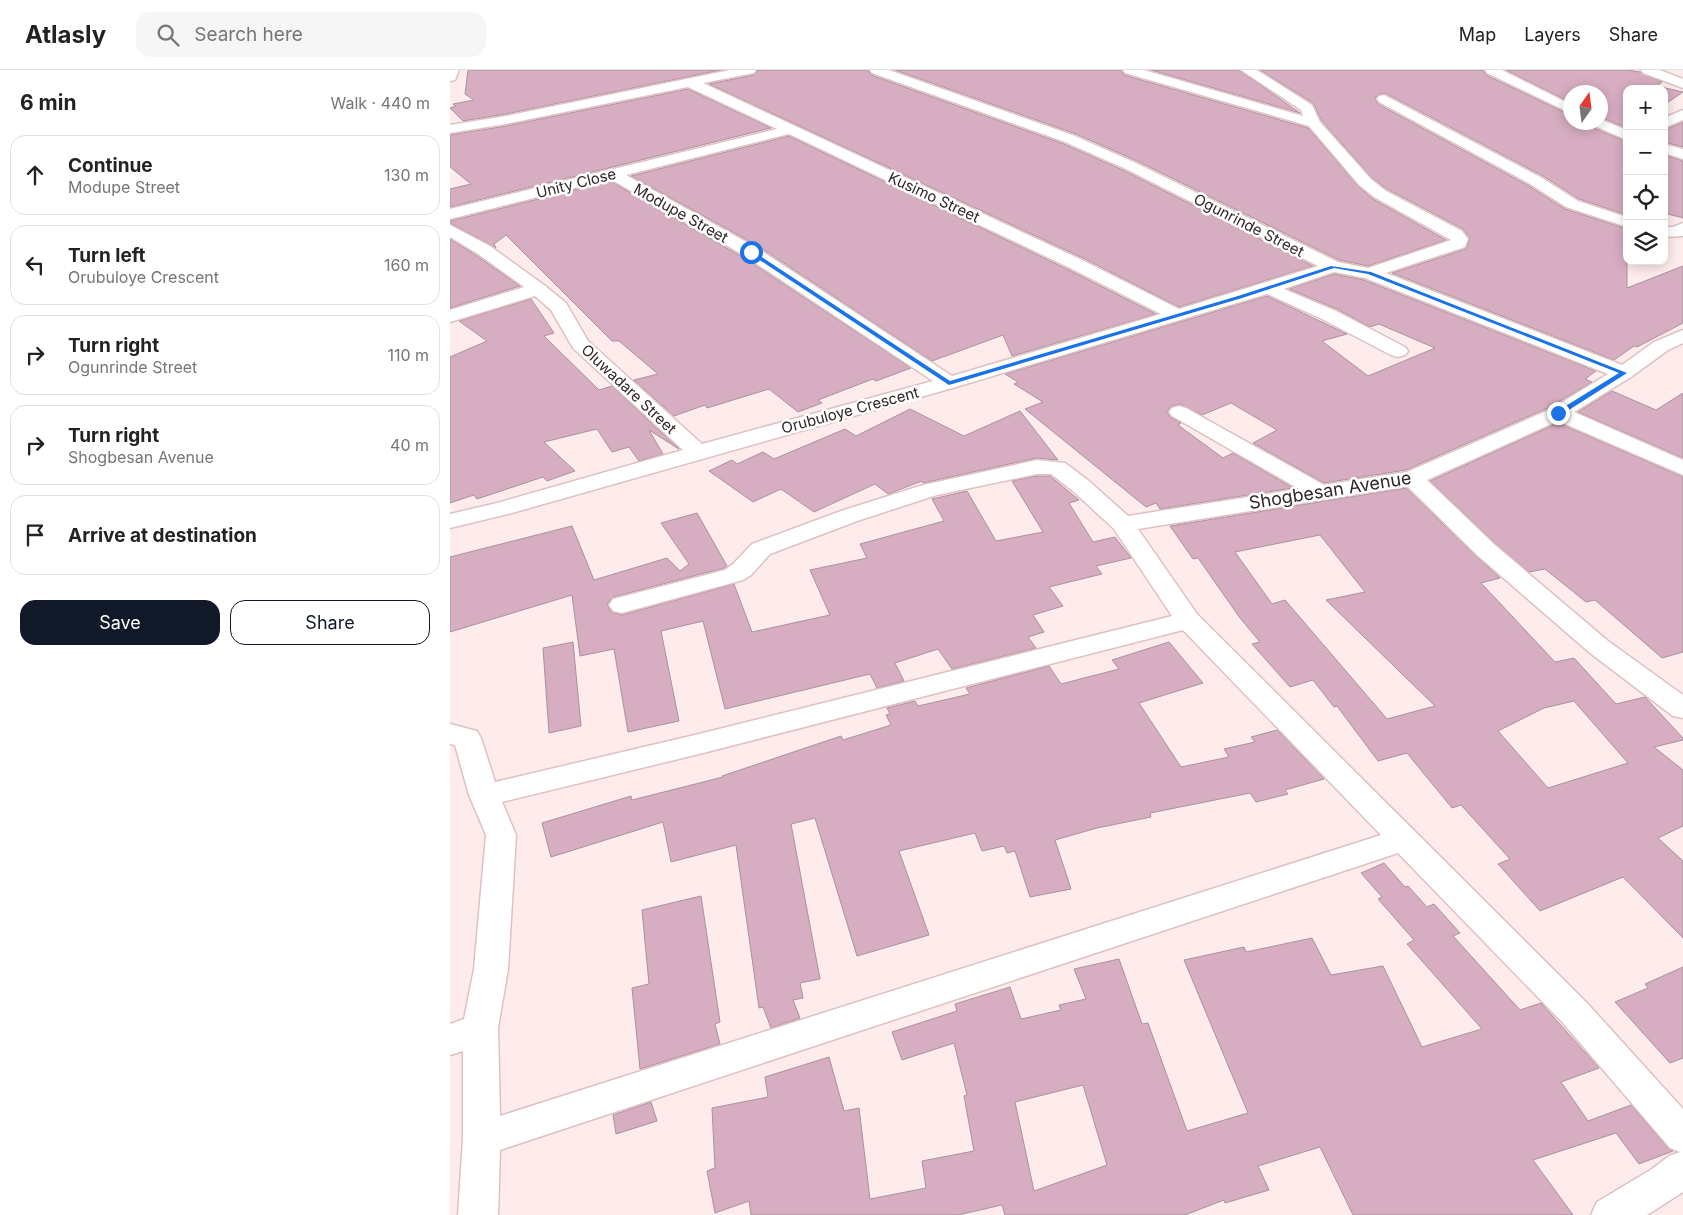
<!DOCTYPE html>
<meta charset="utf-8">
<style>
:root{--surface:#fff;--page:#f6f6f6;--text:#222;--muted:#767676;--line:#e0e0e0;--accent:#111827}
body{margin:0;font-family:Inter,sans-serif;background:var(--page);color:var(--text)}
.controls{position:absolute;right:15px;top:15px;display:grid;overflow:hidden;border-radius:10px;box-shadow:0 2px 12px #0003}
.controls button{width:45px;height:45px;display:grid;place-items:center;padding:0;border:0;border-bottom:1px solid var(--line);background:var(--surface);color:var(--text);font:25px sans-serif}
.compass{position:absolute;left:1113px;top:15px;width:45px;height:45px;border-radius:50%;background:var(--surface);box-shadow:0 2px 12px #0003;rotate:14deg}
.stop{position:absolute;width:15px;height:15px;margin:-11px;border:4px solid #1a73e8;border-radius:50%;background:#fff}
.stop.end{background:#1a73e8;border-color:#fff;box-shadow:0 1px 5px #0008}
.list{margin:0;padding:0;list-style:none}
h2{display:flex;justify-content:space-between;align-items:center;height:65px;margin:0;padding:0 20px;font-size:21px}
h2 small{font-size:16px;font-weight:400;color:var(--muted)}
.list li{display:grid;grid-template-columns:32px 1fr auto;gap:15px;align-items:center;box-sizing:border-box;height:80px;margin:0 10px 10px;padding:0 10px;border:1px solid var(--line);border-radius:15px}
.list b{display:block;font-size:19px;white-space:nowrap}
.list p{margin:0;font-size:16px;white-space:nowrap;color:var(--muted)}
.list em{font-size:16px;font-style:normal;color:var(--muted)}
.actions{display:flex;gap:10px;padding:15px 20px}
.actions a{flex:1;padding:11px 0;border:1px solid var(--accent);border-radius:15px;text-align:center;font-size:18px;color:var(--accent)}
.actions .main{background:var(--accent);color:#fff}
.icon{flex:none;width:28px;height:28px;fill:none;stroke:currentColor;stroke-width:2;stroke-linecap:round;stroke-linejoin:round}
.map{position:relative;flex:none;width:1233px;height:1145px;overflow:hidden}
header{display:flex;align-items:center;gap:30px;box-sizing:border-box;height:70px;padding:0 25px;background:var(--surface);border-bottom:1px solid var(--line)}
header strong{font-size:24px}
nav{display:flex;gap:28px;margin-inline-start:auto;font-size:18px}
.search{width:350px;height:45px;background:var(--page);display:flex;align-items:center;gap:12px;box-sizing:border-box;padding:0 18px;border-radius:15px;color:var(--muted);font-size:19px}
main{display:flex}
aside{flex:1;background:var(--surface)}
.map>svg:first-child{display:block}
.building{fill:#d7adc1;stroke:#aa919d;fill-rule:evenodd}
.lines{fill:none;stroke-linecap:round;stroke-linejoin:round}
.minor-casing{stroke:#dfc1c2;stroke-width:3}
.minor{fill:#fff;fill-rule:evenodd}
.route{fill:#1a73e8}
.labels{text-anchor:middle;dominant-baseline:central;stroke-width:5;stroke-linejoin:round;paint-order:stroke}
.far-street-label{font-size:15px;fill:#312626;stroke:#fff}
.street-label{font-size:18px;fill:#312626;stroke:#fff}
</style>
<header>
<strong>Atlasly</strong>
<div class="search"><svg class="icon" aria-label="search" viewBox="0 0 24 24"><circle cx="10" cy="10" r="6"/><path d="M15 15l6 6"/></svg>Search here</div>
<nav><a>Map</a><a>Layers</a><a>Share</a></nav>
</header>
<main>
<aside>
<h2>6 min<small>Walk · 440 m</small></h2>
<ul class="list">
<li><svg class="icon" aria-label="ahead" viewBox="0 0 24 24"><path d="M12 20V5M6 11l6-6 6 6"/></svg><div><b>Continue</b><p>Modupe Street</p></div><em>130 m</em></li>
<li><svg class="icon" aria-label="left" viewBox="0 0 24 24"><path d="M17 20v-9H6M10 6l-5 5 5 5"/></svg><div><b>Turn left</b><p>Orubuloye Crescent</p></div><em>160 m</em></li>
<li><svg class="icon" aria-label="right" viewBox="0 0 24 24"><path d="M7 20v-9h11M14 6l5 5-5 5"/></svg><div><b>Turn right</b><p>Ogunrinde Street</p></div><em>110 m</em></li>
<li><svg class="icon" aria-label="right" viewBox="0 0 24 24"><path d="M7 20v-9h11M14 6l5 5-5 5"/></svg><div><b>Turn right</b><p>Shogbesan Avenue</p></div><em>40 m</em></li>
<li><svg class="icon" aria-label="arrive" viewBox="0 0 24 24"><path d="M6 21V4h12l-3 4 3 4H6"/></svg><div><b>Arrive at destination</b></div></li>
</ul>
<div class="actions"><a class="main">Save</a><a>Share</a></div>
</aside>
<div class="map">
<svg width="1233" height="1145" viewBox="0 0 1233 1145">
<rect width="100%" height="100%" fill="#feecec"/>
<!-- building -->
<path class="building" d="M 18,0 L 271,0 L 56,44 L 13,51 L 0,38 L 6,36 L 3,34 L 24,30 L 15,24 Z
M 308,0 L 418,0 L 421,5 L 614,74 L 675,101 L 863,196 L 729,237 L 633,188 L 259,14 L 304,5 Z
M 445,0 L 671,0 L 674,5 L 858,58 L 908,116 L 923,129 L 996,170 L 918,196 L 889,190 L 687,91 L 626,64 Z
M 701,0 L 789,0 L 850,43 Z
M 810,0 L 1033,0 L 1036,5 L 1120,45 L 1120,52 L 1138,52 L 1141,57 L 1177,72 L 1177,145 L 1129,129 L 1093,106 L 935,23 L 929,24 L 925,28 L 928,34 L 1079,116 L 1115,139 L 1177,159 L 1177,218 L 1233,196 L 1233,253 L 1187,277 L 1184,276 L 1164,290 L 942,203 L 1016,179 L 1020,168 L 1013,159 L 937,119 L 922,108 L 872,51 L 863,33 Z
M 1056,0 L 1178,0 L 1190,2 L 1212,12 L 1207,16 L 1233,22 L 1214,35 L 1214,19 L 1177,19 L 1177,58 L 1150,47 L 1150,22 L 1120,22 L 1120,32 Z
M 238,19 L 321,58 L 0,137 L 0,119 L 21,114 L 0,97 L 0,65 L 56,56 Z
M 1233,52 L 1233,77 L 1214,72 L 1214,60 Z
M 339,66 L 619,200 L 706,244 L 562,286 L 553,265 L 482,291 L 308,176 L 181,106 Z
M 1214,85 L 1233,91 L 1233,148 L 1214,143 Z
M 160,111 L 294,188 L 461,298 L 426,311 L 423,309 L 368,330 L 372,333 L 348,342 L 319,319 L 257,338 L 255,335 L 224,346 L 184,310 L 208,304 L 169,271 L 162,271 L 56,165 L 44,174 L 46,178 L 0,153 L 0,151 Z
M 0,169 L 27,186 L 70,216 L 0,238 Z
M 884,204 L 914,210 L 1146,301 L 1135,309 L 1142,312 L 1100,337 L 956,400 L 874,413 L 803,373 L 827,360 L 781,333 L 752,345 L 730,334 L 721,336 L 717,342 L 720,347 L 731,353 L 728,355 L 773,388 L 783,383 L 843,418 L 710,439 L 706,433 L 696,437 L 575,339 L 593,332 L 564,314 L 568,312 L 555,304 L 817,226 L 897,264 L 872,271 L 918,306 L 985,278 L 929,254 L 920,257 L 887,239 L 839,219 Z
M 81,229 L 104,263 L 94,266 L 149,320 L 162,316 L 229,379 L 199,360 L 213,384 L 189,391 L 179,377 L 162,382 L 147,359 L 94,372 L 125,401 L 97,411 L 93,407 L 27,429 L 24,425 L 0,433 L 0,287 L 37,271 L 9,251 Z
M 1162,321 L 1206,340 L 1233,323 L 1233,388 L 1128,342 Z
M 460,339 L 514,366 L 570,341 L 608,390 L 587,388 L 473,413 L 472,411 L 438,424 L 425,414 L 364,442 L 331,419 L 303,432 L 259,401 L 282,390 L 287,394 L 313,382 L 324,389 L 395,359 L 406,366 Z
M 1108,353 L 1233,407 L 1233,582 L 1212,588 L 1145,530 L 1136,532 L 1095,499 L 1079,502 L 1046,474 L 980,411 Z
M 587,406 L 600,406 L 629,430 L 619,433 L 643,472 L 665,467 L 681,488 L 646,496 L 652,504 L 599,517 L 613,536 L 583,545 L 594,562 L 578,567 L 586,578 L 502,599 L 488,579 L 445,593 L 454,611 L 427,618 L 420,604 L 275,639 L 253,551 L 211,561 L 229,651 L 178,662 L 164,579 L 130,586 L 122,525 L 0,562 L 0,487 L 122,456 L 144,510 L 217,488 L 230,501 L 239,494 L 211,453 L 247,443 L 277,496 L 274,498 L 163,527 L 157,534 L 161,542 L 172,545 L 284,514 L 302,562 L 380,545 L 360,500 L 417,488 L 410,474 L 494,451 L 482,429 L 517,421 L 546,471 L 593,462 L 562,411 Z
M 956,418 L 1026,486 L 1050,508 L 1031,513 L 1105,592 L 1124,588 L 1166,634 L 1195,627 L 1233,668 L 1233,670 L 1204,677 L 1233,700 L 1233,756 L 1208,768 L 1233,791 L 1233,868 L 1173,807 L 1090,841 L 1048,794 L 1060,789 L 1011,735 L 1002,738 L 957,683 L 928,691 L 887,636 L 884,637 L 863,610 L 840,617 L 802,574 L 810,572 L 790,548 L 748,488 L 743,489 L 720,456 ZM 870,465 L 915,522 L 876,530 L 985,636 L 937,649 L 835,530 L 822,534 L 785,482 ZM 1124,631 L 1178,693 L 1098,718 L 1048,661 L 1094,638 Z
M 123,572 L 131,656 L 99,663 L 93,578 Z
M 719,572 L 753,613 L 689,633 L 731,697 L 779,687 L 774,679 L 805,672 L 801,667 L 827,660 L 874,709 L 835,720 L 838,724 L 806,732 L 800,723 L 700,743 L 701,747 L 647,758 L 605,770 L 621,819 L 580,827 L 565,781 L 557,783 L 554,776 L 532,781 L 525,763 L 449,781 L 479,865 L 407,886 L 365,748 L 341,754 L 370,909 L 350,913 L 353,928 L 343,930 L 350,948 L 321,958 L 313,937 L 309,938 L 286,775 L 221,792 L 213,752 L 101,787 L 92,753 L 181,726 L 182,730 L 273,707 L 272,706 L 391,666 L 393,670 L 441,655 L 436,645 L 440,644 L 437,638 L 465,631 L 468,636 L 520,624 L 516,618 L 599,596 L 611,614 L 669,599 L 662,590 Z
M 934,793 L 955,817 L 958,816 L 977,837 L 984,834 L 1010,863 L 1003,866 L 1070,940 L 1091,933 L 1149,998 L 1111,1012 L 1138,1051 L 1181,1035 L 1219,1079 L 1223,1081 L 1189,1094 L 1166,1063 L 1083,1090 L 1123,1145 L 903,1145 L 870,1077 L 808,1096 L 819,1120 L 775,1133 L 774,1130 L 735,1145 L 555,1145 L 552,1135 L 508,1145 L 301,1145 L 299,1131 L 265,1143 L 257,1101 L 265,1098 L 262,1038 L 318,1027 L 315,1007 L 379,987 L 394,1041 L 409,1038 L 420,1129 L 476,1118 L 472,1091 L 524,1081 L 514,1026 L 517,1025 L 504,973 L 452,990 L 442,962 L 507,941 L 505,934 L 560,917 L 571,949 L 611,940 L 609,935 L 636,929 L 624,899 L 669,889 L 692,954 L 698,953 L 737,1061 L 798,1043 L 734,890 L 794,877 L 796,882 L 862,868 L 881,905 L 933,896 L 972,977 L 1032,959 L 957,874 L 964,870 L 928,829 L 932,827 L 911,803 ZM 633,1015 L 657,1095 L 584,1121 L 565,1032 Z
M 251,826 L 270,952 L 265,954 L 270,974 L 190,999 L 182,918 L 199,914 L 192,840 Z
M 1233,897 L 1233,988 L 1220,993 L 1165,932 L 1198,918 L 1195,914 Z
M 201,1032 L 207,1051 L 166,1064 L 163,1045 Z"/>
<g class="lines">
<!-- minor casing -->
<g class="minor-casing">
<path id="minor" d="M 0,0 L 9,0 L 5,10 L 0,11 Z
M 280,0 L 306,0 L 304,3 L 253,13 L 632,190 L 729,239 L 868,196 L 676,99 L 615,72 L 422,3 L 420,0 L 439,0 L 625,66 L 686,93 L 888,192 L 918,198 L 1001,170 L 924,127 L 909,115 L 859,56 L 675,3 L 673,0 L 694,0 L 853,46 L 851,40 L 791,0 L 807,0 L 862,35 L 870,52 L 921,109 L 936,121 L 1012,161 L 1018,169 L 1015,177 L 936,203 L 1172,295 L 1204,272 L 1233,260 L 1233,273 L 1218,280 L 1181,307 L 1124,342 L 1233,390 L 1233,405 L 1108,351 L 977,410 L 1045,475 L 1158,571 L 1233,625 L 1233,648 L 1223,646 L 1140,583 L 1027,485 L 957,416 L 688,459 L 747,544 L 1137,933 L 1233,1039 L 1233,1122 L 1197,1145 L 1141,1145 L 1147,1132 L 1202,1099 L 1219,1086 L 1230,1082 L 1220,1078 L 1113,953 L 948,783 L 50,1080 L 48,1145 L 8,1145 L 13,1069 L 13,981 L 0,985 L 0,954 L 14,949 L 24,899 L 36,765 L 19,725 L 5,675 L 0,674 L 0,654 L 27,661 L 31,668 L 45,712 L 249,664 L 722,546 L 664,459 L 623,421 L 601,404 L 587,404 L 487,425 L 407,451 L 320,484 L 301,505 L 293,510 L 172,543 L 163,541 L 159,535 L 163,529 L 275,500 L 283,494 L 302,474 L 391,441 L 473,415 L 587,390 L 615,393 L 639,411 L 678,446 L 849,419 L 722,346 L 719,342 L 722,338 L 729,336 L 736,338 L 874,415 L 957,402 L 1101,339 L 1158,304 L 915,208 L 884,202 L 834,219 L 886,241 L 955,277 L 958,281 L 955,285 L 948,287 L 941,285 L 872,249 L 817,224 L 506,317 L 62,443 L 0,458 L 0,444 L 47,433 L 233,380 L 123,278 L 101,240 L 85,226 L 0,252 L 0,240 L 74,217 L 28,184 L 0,167 L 0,155 L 40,176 L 94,215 L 116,233 L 138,271 L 252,374 L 483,311 L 295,186 L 160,109 L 0,149 L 0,139 L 327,59 L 238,17 L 56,54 L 0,63 L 0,55 L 56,46 ZM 339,64 L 620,198 L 711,244 L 502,306 L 307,178 L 176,105 ZM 733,560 L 931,765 L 50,1046 L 48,958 L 58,899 L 66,765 L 52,732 L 249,684 Z
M 1035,0 L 1052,0 L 1120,34 L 1120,43 L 1037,3 Z
M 1191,0 L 1210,0 L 1233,9 L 1233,18 L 1193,3 Z
M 934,25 L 1092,108 L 1128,131 L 1177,147 L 1177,157 L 1116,137 L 1080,114 L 929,32 L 927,29 L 929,26 Z
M 1233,40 L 1233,50 L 1214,58 L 1214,48 Z
M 1150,49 L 1177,60 L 1177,70 L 1142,55 L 1140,52 L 1150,52 Z
M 1214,74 L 1233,79 L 1233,89 L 1214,83 Z
M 1233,153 L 1233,166 L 1214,167 L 1214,157 L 1223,157 Z"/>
</g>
<!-- minor -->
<use href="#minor" class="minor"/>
</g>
<!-- route -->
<path class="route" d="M 301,180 L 500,311 L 788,226 L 881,196 L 921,202 L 1177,303 L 1111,345 L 1106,345 L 1106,342 L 1169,303 L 918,204 L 884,198 L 792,228 L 499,315 L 299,183 Z"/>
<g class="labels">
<!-- far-street labels -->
<g class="far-street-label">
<text transform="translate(126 113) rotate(-14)">Unity Close</text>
<text transform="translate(484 127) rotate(25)">Kusimo Street</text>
<text transform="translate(231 143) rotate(29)">Modupe Street</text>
<text transform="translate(799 155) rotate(27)">Ogunrinde Street</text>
<text transform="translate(179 319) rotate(43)">Oluwadare Street</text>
<text transform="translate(400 340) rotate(-15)">Orubuloye Crescent</text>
</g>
<!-- street labels -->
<g class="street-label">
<text transform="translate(880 420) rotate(-9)">Shogbesan Avenue</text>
</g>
</g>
</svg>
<div class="controls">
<button>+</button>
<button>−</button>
<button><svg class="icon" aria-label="locate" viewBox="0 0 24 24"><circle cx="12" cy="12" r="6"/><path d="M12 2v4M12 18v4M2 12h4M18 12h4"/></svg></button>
<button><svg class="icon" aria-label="layers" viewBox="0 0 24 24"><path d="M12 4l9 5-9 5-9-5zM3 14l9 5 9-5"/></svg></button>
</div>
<svg class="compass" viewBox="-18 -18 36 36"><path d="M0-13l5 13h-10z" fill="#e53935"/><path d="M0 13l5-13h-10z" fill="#767676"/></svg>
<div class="stop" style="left:301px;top:182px"></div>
<div class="stop end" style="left:1108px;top:343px"></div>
</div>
</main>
